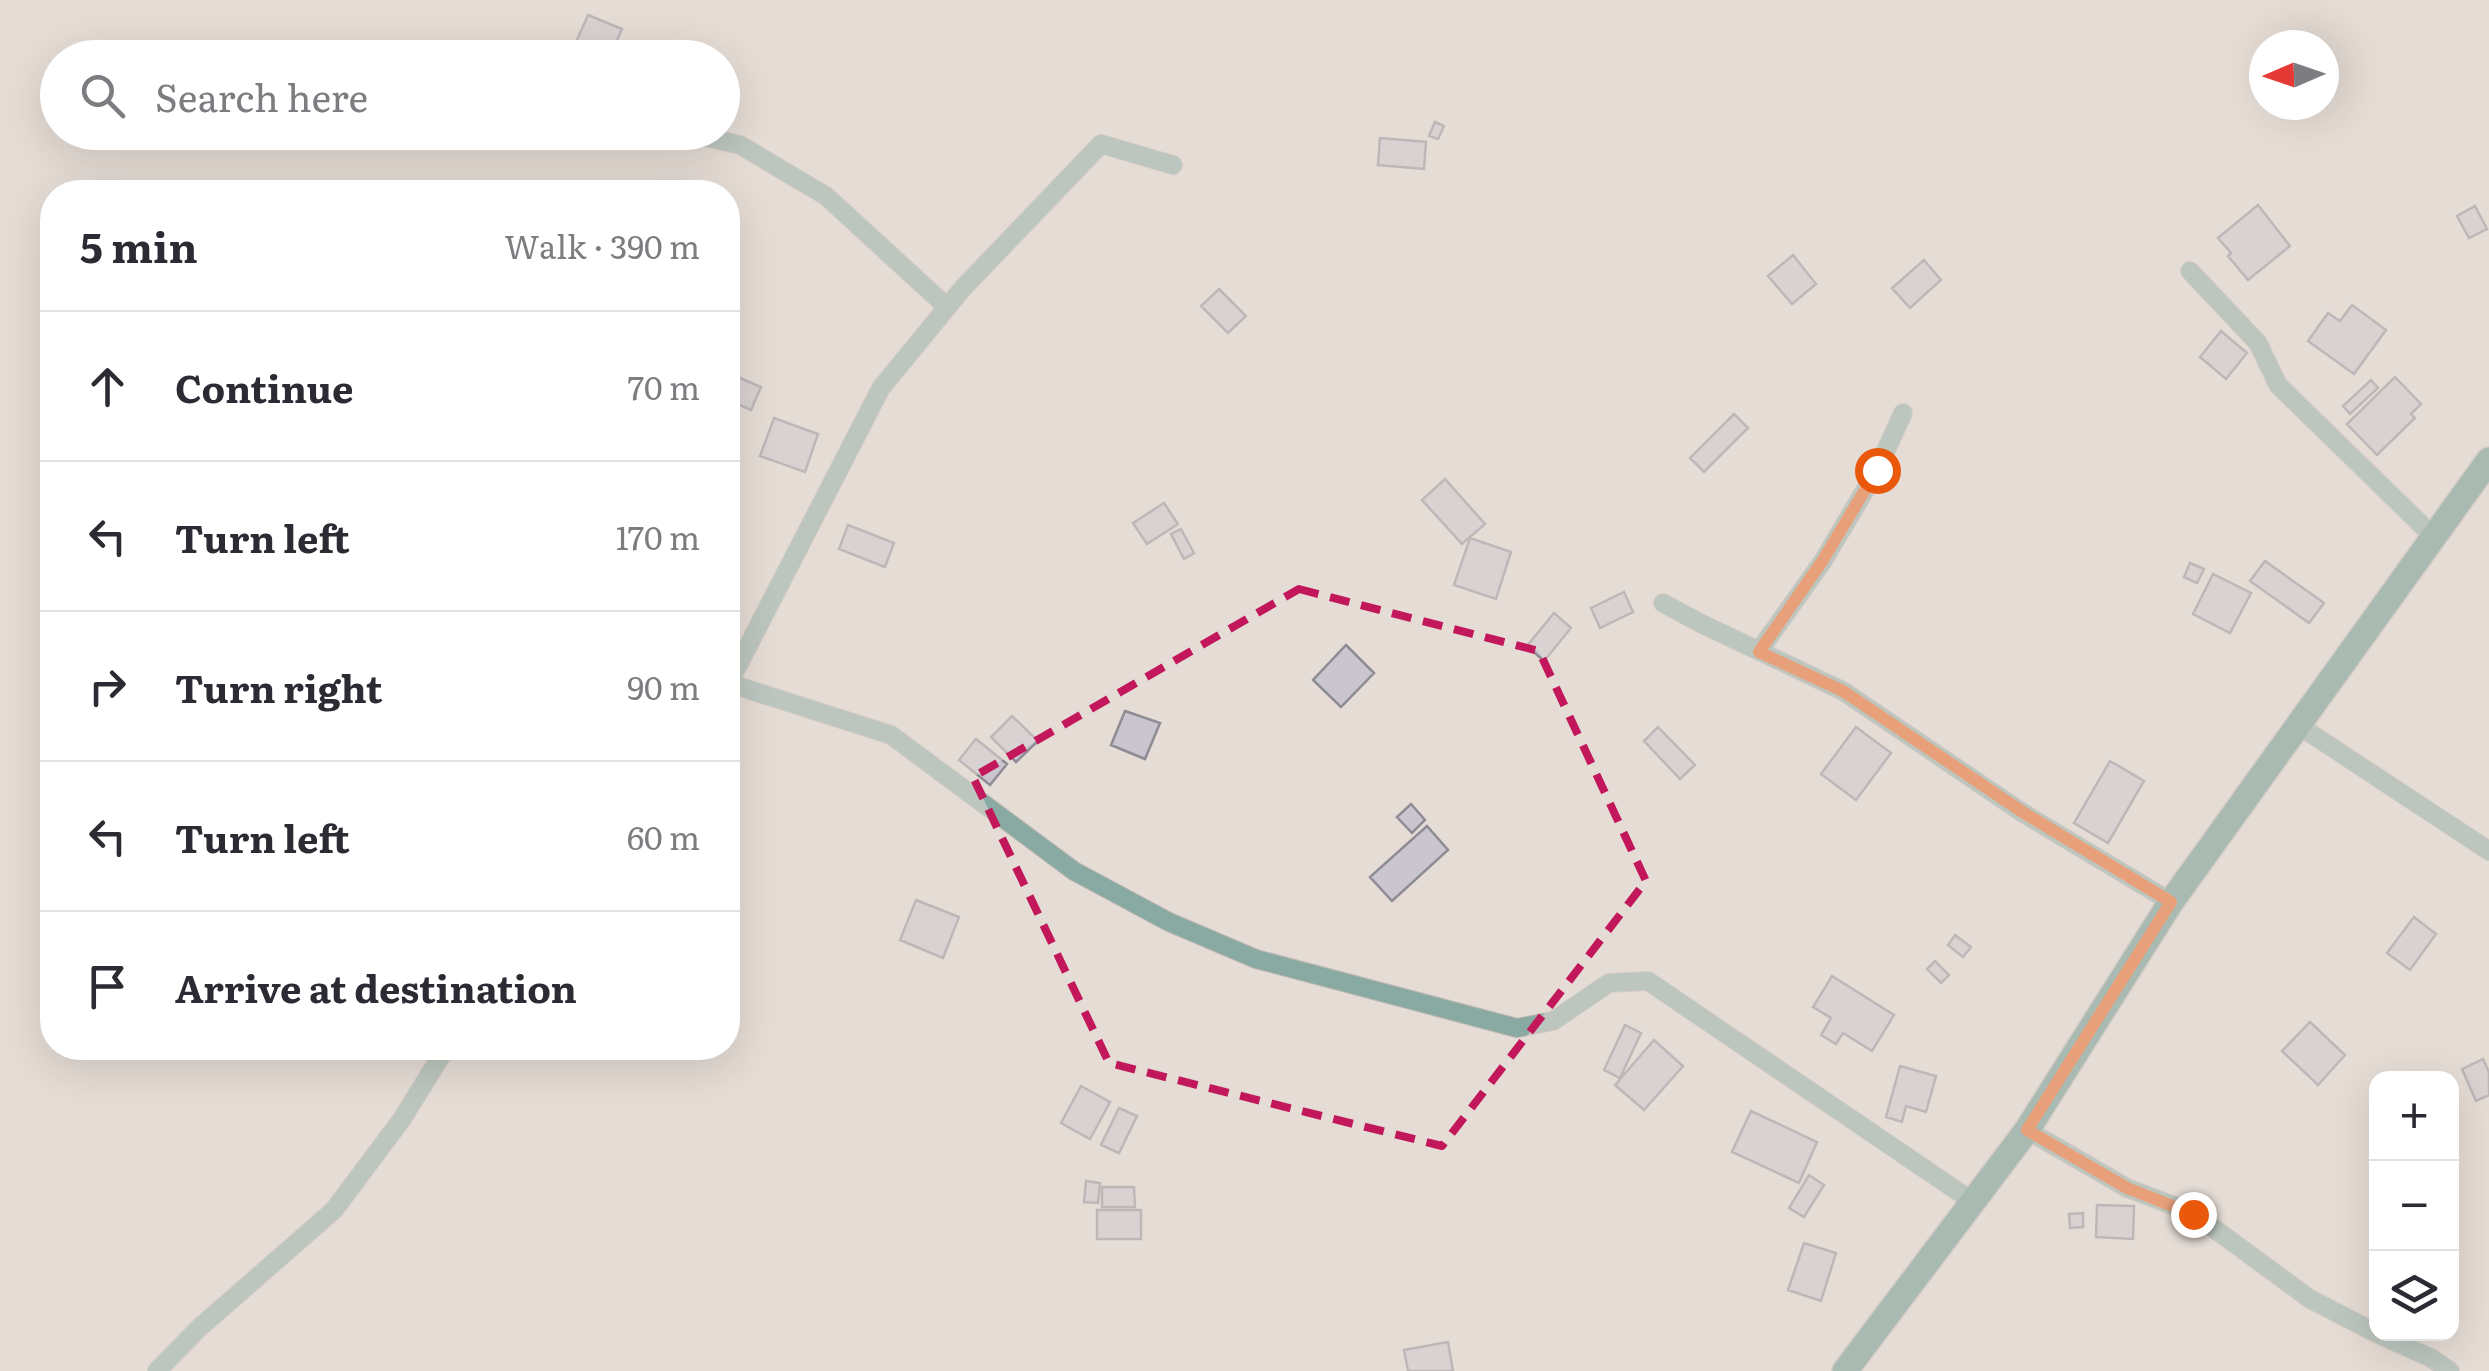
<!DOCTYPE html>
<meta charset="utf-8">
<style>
:root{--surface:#fff;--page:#f7f7f7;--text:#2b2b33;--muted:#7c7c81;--line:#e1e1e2}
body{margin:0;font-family:Literata,serif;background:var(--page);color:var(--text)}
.controls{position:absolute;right:30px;bottom:30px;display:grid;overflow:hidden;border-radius:20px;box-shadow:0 10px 40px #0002}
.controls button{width:90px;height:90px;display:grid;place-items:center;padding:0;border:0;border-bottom:2px solid var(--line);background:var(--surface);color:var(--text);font:50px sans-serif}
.compass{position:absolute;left:2249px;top:30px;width:90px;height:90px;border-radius:50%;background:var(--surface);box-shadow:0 10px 40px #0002;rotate:268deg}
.stop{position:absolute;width:30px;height:30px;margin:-22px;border:8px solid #ea580c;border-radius:50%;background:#fff}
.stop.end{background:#ea580c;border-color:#fff;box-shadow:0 2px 10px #0008}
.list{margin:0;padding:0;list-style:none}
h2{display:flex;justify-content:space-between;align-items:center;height:130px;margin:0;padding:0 40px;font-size:42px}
h2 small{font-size:32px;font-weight:400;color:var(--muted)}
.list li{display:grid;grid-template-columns:65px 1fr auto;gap:30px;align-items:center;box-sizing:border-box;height:150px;padding:0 40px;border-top:2px solid var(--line)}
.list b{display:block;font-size:38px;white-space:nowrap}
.list em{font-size:32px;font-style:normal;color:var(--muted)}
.icon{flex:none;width:55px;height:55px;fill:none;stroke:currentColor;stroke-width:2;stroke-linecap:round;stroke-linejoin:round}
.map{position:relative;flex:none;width:2489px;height:1371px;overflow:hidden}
.search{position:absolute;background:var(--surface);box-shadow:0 10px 40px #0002;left:40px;top:40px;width:700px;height:110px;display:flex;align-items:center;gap:25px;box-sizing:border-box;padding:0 35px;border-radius:55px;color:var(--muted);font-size:38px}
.panel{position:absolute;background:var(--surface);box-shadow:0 10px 40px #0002;left:40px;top:180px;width:700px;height:880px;border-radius:40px}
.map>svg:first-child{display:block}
.building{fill:#cac6cf;stroke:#8f8b94;stroke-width:2.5}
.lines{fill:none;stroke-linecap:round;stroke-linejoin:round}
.minor-casing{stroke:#bfb8b1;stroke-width:20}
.secondary-casing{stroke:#bfb8b1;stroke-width:28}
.minor{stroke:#89aaa3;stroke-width:18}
.secondary{stroke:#5e9186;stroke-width:25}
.route{stroke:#ea580c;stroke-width:12}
.marked{fill:none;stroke:#c2185b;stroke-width:8;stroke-dasharray:20 12;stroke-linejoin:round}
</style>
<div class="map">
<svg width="2489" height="1371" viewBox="0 0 2489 1371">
<rect width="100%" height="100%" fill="#e5dcd5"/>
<!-- building -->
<path class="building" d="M 588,15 L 622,29 L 609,58 L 569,58 Z
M 1435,122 L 1444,126 L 1438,139 L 1429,136 Z
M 1380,138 L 1426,142 L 1424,169 L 1378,165 Z
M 2258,205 L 2290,246 L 2248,280 L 2228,256 L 2231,253 L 2218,238 Z
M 2475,206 L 2487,229 L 2469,238 L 2457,216 Z
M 1793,255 L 1816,284 L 1792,304 L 1768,276 Z
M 1924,260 L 1941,280 L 1910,308 L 1892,288 Z
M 1219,289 L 1246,316 L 1228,333 L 1201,306 Z
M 2352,305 L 2386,330 L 2354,374 L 2308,341 L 2328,313 L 2340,321 Z
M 2221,331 L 2247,353 L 2226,379 L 2200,357 Z
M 733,375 L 761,387 L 751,410 L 728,400 L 728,387 Z
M 2395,377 L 2421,404 L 2411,414 L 2415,418 L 2377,455 L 2347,424 Z
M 2371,380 L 2378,388 L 2350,414 L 2343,406 Z
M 1734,414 L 1748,428 L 1704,472 L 1690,458 Z
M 774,418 L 818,434 L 805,472 L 760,456 Z
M 1445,479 L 1485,524 L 1462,544 L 1422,500 Z
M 1164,503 L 1178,524 L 1147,544 L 1133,523 Z
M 848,525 L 894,543 L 885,567 L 839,549 Z
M 1181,529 L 1194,553 L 1184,559 L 1171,534 Z
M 1470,538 L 1511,552 L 1496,599 L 1454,585 Z
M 2265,561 L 2324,603 L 2309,623 L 2250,581 Z
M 2190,563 L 2204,569 L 2197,583 L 2184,577 Z
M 2213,574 L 2251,593 L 2230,633 L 2193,614 Z
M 1624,592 L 1633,612 L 1600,628 L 1591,608 Z
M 1554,613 L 1571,628 L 1544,661 L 1527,646 Z
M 1346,645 L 1374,673 L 1341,707 L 1313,680 Z
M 1125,711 L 1160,723 L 1145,759 L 1111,745 Z
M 1012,716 L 1038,741 L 1016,762 L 991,737 Z
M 1658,727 L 1695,765 L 1680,779 L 1644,741 Z
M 1856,727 L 1891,753 L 1856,800 L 1821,774 Z
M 976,739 L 1007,764 L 990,785 L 959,760 Z
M 2110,761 L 2144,781 L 2108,843 L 2074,823 Z
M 1411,804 L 1425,820 L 1412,833 L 1397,817 Z
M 1427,826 L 1448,850 L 1392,901 L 1370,877 Z
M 916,900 L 959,917 L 943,958 L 900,940 Z
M 2414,917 L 2436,934 L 2410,970 L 2387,953 Z
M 1955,935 L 1971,947 L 1963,957 L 1948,945 Z
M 1935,961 L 1949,975 L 1941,983 L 1927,969 Z
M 1832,976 L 1894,1015 L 1872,1051 L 1843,1033 L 1836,1044 L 1821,1035 L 1831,1018 L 1813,1007 Z
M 2310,1022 L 2345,1055 L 2318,1085 L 2282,1051 Z
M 1625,1025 L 1641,1033 L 1620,1078 L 1604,1070 Z
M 1654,1040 L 1683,1066 L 1644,1110 L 1615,1085 Z
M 2483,1059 L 2489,1072 L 2489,1095 L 2476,1101 L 2462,1069 Z
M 1900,1066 L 1936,1076 L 1926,1112 L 1906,1106 L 1902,1122 L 1886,1117 Z
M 1081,1086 L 1110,1102 L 1090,1139 L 1061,1123 Z
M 1119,1108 L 1137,1116 L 1119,1153 L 1101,1145 Z
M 1751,1111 L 1817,1142 L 1799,1183 L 1732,1152 Z
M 1809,1175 L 1824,1185 L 1804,1217 L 1789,1208 Z
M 1086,1181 L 1100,1183 L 1098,1203 L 1084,1202 Z
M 1102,1187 L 1134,1187 L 1135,1207 L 1102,1207 Z
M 2097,1205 L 2134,1206 L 2133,1239 L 2096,1237 Z
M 1097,1210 L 1141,1210 L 1141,1239 L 1097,1239 Z
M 2083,1213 L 2083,1227 L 2070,1228 L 2069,1214 Z
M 1804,1243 L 1836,1253 L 1821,1301 L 1788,1290 Z
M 1448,1342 L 1453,1371 L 1408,1371 L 1404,1350 Z"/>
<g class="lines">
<!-- minor casing -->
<g class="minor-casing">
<path id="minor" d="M 689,133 L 740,145 L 826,196 L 947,307
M 2190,271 L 2258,343 L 2278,385 L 2434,537
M 1663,603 L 1700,623 L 1843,691 L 2023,813 L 2171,902
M 1759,651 L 1823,561 L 1877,470 L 1903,413
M 728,683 L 891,735 L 1074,871 L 1169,922 L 1256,959 L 1517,1028 L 1553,1021 L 1609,983 L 1648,981 L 1972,1201
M 728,685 L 881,388 L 963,288 L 1101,144 L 1173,165
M 2298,725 L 2489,851
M 2027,1130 L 2127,1188 L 2193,1213 L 2310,1299 L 2376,1333
M 2378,1334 L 2431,1358 L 2450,1371
M 157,1371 L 199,1328 L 334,1210 L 402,1119 L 446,1048"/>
</g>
<!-- secondary casing -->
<g class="secondary-casing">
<path id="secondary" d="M 1845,1371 L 2027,1130 L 2171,902 L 2489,460"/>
</g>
<!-- minor -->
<use href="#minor" class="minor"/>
<!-- secondary -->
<use href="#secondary" class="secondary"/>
</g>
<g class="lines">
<!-- route -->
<path class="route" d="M 1877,470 L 1823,560 L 1759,652 L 1843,691 L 2024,813 L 2171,902 L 2027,1130 L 2127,1188 L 2193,1214"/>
</g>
<!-- marked area -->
<path d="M0 0H2489V1371H0ZM 1299,589 L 1539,651 L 1646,881 L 1442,1146 L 1109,1063 L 973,777 Z" fill="#e5dcd5" fill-opacity=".55" fill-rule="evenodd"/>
<path class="marked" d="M 1299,589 L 1539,651 L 1646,881 L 1442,1146 L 1109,1063 L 973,777 Z"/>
</svg>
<div class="controls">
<button>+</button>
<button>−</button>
<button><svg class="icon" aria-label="layers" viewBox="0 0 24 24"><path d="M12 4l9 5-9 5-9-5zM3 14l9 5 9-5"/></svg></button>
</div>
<svg class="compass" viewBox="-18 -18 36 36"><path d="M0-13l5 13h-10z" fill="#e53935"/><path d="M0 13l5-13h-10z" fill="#7c7c81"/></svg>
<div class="stop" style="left:1877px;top:470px"></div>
<div class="stop end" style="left:2193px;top:1214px"></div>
<div class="search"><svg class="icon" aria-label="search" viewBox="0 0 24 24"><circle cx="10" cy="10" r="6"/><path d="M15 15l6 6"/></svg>Search here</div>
<section class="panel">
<h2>5 min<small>Walk · 390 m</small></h2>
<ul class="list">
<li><svg class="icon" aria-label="ahead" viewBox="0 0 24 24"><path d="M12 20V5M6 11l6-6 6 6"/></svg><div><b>Continue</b></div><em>70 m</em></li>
<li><svg class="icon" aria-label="left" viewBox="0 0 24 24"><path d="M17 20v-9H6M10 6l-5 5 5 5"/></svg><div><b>Turn left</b></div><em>170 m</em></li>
<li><svg class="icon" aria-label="right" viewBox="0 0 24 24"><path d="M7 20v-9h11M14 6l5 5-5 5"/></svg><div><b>Turn right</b></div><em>90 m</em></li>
<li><svg class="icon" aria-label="left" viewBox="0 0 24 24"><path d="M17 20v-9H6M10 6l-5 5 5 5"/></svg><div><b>Turn left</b></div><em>60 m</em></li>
<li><svg class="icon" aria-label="arrive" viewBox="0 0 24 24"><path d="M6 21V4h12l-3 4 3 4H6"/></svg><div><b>Arrive at destination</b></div></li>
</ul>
</section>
</div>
